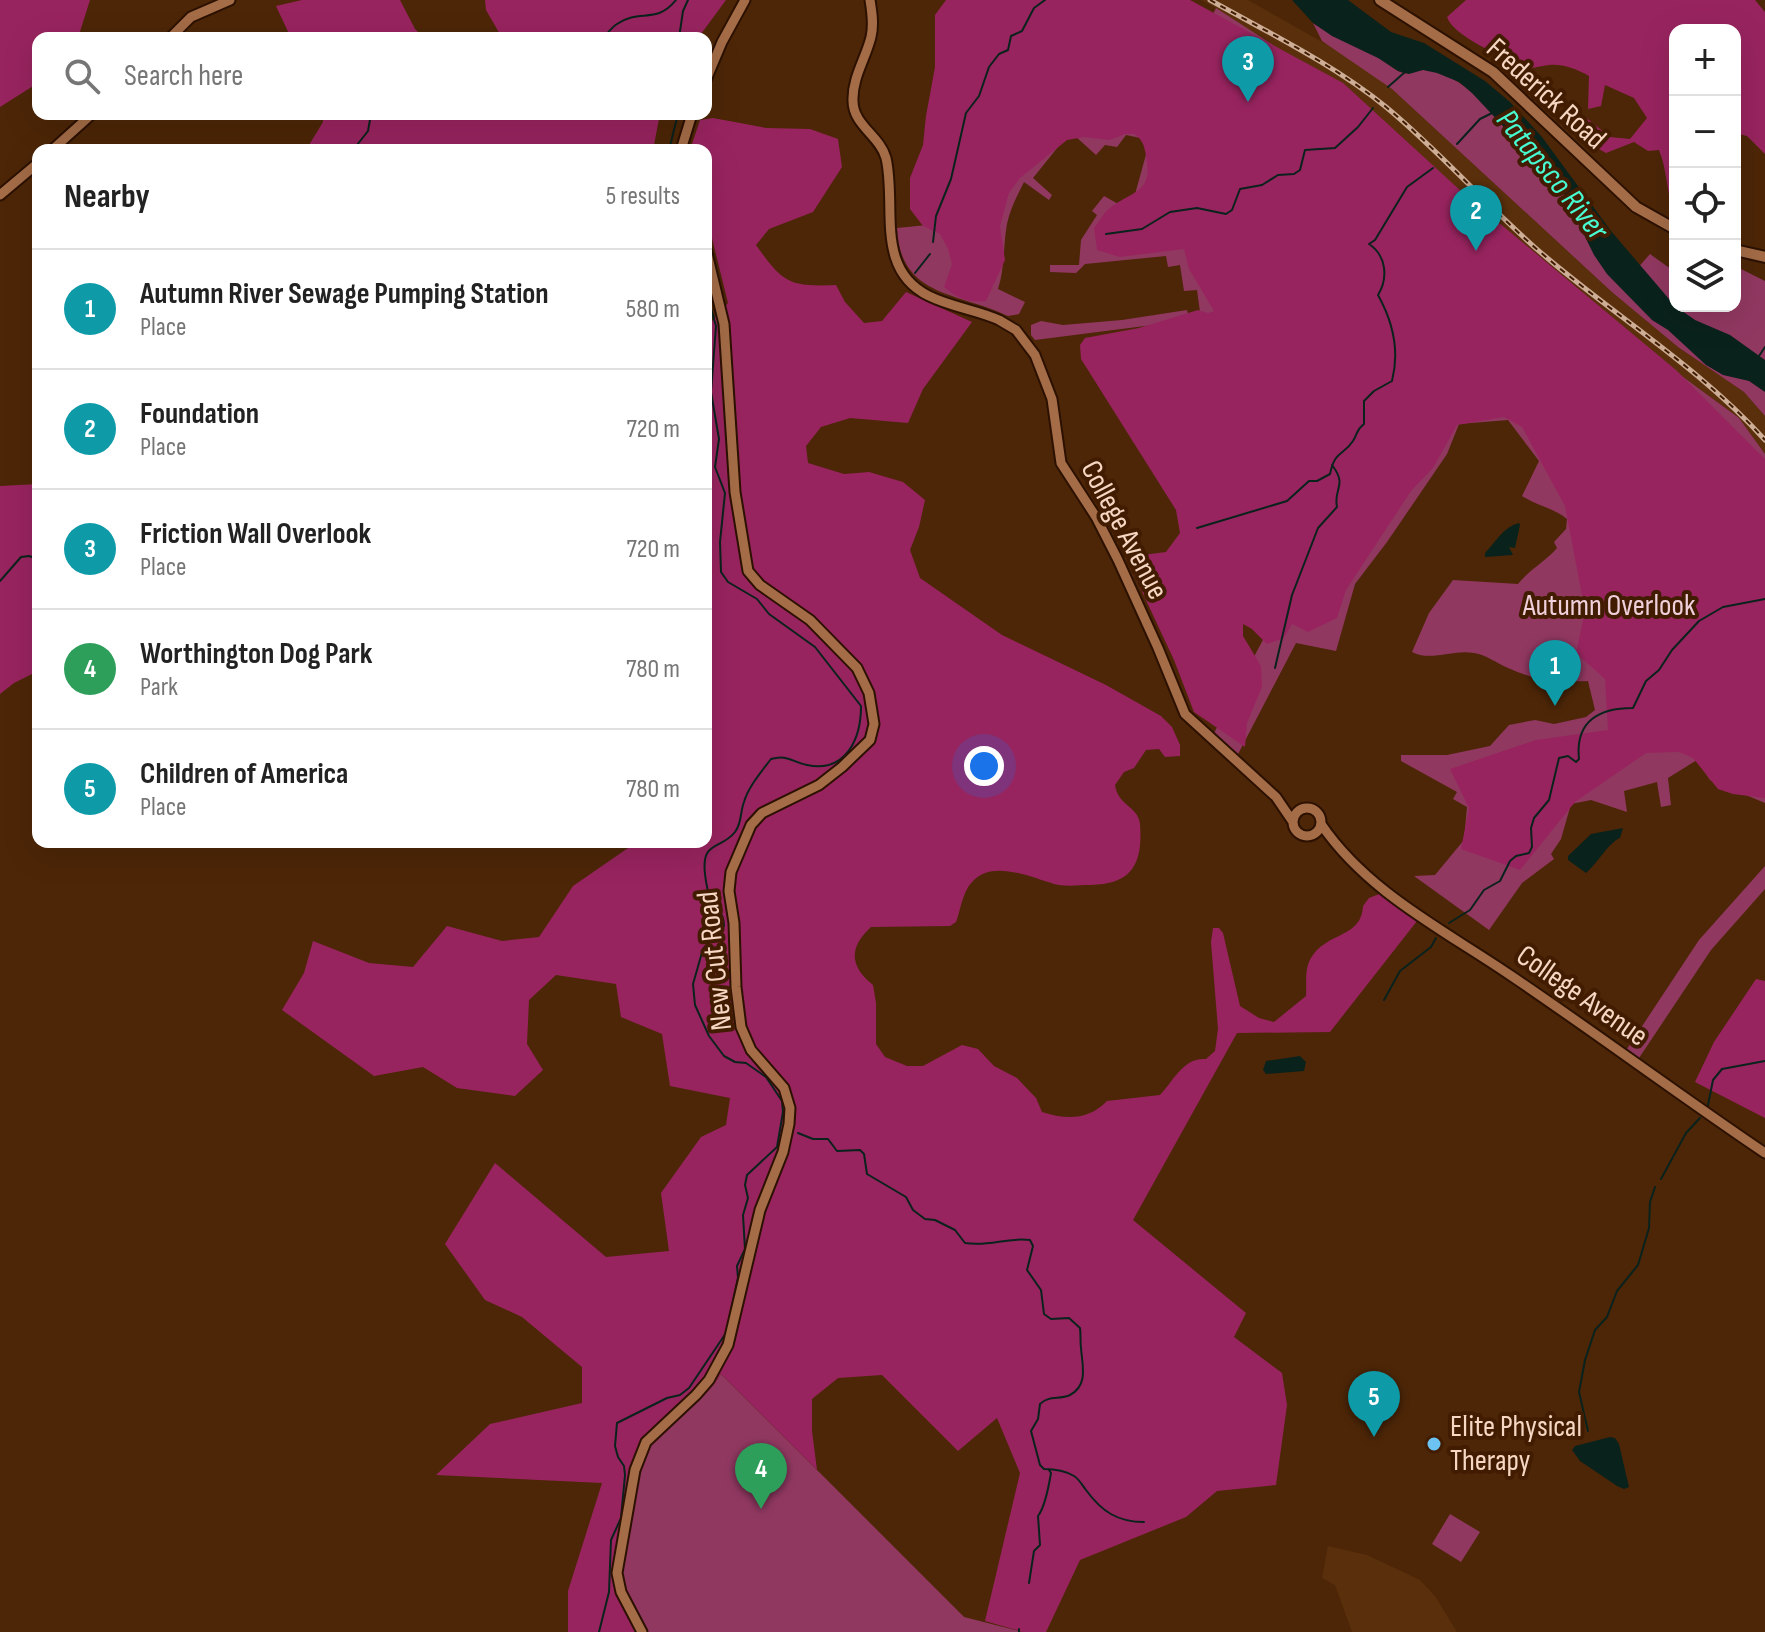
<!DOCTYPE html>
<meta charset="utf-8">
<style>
:root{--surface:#fff;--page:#f2f2f2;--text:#222;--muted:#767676;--line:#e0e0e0;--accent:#111827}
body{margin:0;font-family:"Sofia Sans Condensed",sans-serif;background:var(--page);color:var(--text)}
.controls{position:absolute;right:24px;top:24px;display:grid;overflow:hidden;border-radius:16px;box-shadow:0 8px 32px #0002}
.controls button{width:72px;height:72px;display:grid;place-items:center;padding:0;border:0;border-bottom:2px solid var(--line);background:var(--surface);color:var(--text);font:40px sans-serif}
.you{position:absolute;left:984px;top:766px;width:28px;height:28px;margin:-20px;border:6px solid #fff;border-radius:50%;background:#1a73e8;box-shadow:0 0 0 12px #1a73e833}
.badge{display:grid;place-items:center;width:52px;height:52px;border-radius:50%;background:var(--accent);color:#fff;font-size:26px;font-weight:700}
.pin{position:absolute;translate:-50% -66px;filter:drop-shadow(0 2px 4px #0008)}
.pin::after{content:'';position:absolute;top:42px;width:28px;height:24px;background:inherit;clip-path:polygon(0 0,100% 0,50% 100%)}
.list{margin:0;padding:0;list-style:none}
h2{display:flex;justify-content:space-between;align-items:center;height:104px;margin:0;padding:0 32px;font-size:34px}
h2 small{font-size:26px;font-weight:400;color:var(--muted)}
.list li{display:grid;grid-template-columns:52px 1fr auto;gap:24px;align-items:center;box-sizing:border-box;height:120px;padding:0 32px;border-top:2px solid var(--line)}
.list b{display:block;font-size:30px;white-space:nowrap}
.list p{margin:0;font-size:26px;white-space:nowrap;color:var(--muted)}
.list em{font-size:26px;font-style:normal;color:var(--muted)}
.icon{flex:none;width:44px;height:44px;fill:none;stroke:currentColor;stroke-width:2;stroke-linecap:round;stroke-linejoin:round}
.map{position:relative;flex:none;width:1765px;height:1632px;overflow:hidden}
.search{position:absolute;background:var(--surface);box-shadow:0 8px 32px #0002;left:32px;top:32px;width:680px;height:88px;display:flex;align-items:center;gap:20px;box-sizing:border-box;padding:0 28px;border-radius:16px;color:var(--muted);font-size:30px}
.panel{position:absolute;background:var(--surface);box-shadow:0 8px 32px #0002;left:32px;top:144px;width:680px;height:704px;border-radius:16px}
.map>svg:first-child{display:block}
.built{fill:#5a2f0c}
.green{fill:#913861}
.forest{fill:#98245f}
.water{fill:#0a221c}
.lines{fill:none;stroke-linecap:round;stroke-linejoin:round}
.stream{stroke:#0a221c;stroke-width:2}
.tertiary-casing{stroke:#2c1100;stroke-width:13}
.secondary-casing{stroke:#2c1100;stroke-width:14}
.tertiary{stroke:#a46c47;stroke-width:9}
.secondary{stroke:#a46c47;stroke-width:10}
.rail-casing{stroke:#cdad96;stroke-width:5}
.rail{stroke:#421c00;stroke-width:2;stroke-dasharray:6;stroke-linecap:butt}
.poi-dot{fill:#6cc3f2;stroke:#421c00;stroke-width:3}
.labels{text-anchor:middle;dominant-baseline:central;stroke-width:8;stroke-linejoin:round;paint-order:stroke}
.street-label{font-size:30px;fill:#f6d7c3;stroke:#421c00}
.park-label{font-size:30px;fill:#efd0db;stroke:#421c00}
.poi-label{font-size:30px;fill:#f6d7c3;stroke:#421c00;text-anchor:start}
.water-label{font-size:32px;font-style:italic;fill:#47fad2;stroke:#421c00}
</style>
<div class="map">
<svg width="1765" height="1632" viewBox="0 0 1765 1632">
<rect width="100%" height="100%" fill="#4d2607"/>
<!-- built -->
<path class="built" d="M 1201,0 L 1248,0 L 1338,51 L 1392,89 L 1613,293 L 1678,347 L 1744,392 L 1765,416 L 1765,454 L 1739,418 L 1645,349 L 1216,8 Z
M 1328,1546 L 1367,1555 L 1420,1580 L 1435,1596 L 1457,1632 L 1352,1632 L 1335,1585 L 1322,1578 Z"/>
<!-- green -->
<path class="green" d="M 1216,8 L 1350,95 L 1442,180 L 1645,349 L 1739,418 L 1765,454 L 1765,803 L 1710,780 L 1697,760 L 1668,778 L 1671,805 L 1661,807 L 1657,782 L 1624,791 L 1627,812 L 1591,800 L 1571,804 L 1561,839 L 1551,854 L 1554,859 L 1522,883 L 1489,930 L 1414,876 L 1435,875 L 1464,840 L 1467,807 L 1453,799 L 1457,792 L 1401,761 L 1401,755 L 1447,755 L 1490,746 L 1509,725 L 1535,720 L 1554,724 L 1586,717 L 1595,710 L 1588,681 C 1554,682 1540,682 1508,668 C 1496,663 1487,655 1474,653 C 1454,649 1430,662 1412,652 L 1429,613 L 1453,580 L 1518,584 C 1530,569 1545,562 1557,548 L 1554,542 L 1566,529 L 1567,519 C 1554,508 1537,506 1522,496 L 1539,461 L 1508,420 L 1459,424 L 1447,454 L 1387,542 L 1355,584 L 1336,651 L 1296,643 L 1237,756 L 1213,735 L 1309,552 L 1223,316 L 1035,340 L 1031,335 L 1031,325 L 1041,321 L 1063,325 L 1122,320 L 1187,310 L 1188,314 L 1200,312 L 1197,290 L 1184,291 L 1180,265 L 1168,267 L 1166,256 L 1085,264 L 1076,273 L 1050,272 L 1050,265 L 1079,265 L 1081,240 L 1097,215 L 1092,211 L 1104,196 L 1122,206 L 1134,198 L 1150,140 L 1126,135 L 1117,147 L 1105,145 L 1096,155 L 1074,135 L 1066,137 L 1033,178 L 1052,195 L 1049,200 L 1024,182 C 1017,196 1010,209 1007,224 C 1003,246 1005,267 998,289 L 1025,302 L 1019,314 L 1008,316 C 959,292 900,298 897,228 L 968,221 L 1115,67 L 1172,98 Z
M 1313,23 C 1334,37 1356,45 1378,57 C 1385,61 1391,67 1398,71 C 1407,76 1412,72 1421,70 C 1437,68 1459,81 1470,91 C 1494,111 1511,137 1530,160 C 1541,173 1555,180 1564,195 C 1584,227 1593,261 1621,287 L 1650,254 L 1675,272 L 1675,306 L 1735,306 L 1735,266 L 1765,281 L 1765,416 L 1744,392 L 1678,347 L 1613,293 L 1392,89 L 1322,41 Z
M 1765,866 L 1765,889 L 1711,950 L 1639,1058 L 1627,1049 L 1699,940 Z
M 721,1374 L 964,1617 L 1023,1632 L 648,1632 C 640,1614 624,1596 623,1576 C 621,1556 637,1463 648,1448 C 668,1420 700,1408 721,1374 Z
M 1450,1514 L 1480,1532 L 1461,1562 L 1432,1544 Z"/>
<!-- forest -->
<path class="forest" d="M 0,0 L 90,0 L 78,38 L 38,38 L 38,83 L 0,107 Z
M 302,0 L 400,0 L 415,29 L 424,38 L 291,38 L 276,6 Z
M 485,0 L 726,0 L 698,38 L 500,38 L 501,36 L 486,10 Z
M 946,0 L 1190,0 L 1343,83 L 1462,192 L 1676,370 L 1765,459 L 1765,798 L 1733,794 L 1718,789 L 1693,758 L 1679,752 L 1646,753 L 1575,802 L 1520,870 L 1461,849 L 1469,808 L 1450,769 L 1536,740 L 1608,730 L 1605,679 L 1576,653 L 1585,611 L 1565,506 L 1522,427 L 1504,417 L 1457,425 L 1433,468 L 1411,491 L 1346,590 L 1337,618 L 1308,632 L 1292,624 L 1284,638 L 1267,644 L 1252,629 L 1243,624 L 1243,636 L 1261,666 L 1262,687 L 1247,723 L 1245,747 L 1194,712 L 1174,660 L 1130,566 L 1143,555 L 1166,552 L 1180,533 L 1176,510 L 1081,359 L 1080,345 L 1085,338 L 1139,328 L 1198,310 L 1208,313 L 1214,311 L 1189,269 L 1184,249 L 1120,257 L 1097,250 L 1094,228 C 1099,222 1104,212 1110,208 C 1133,190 1153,194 1146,156 C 1144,145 1143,141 1135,134 L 1125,134 L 1110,140 L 1084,137 L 1067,140 L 1020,178 L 1009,193 L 1000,226 L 1005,260 L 986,301 C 969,303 958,299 944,287 L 952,264 L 948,249 L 940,234 L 923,226 L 910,209 L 910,178 L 923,145 L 926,116 L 935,67 L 935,15 Z
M 1466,0 L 1755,0 L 1765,12 L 1765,154 L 1747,136 L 1735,133 L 1735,30 L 1675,30 L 1675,214 C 1666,194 1668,172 1659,150 L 1648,151 L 1634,142 L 1606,153 L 1583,140 L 1573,127 L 1574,119 L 1584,116 L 1610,137 L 1630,139 L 1647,118 L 1634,98 L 1605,85 L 1601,106 L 1588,109 L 1589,76 C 1576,69 1564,64 1549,65 C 1539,66 1531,70 1522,66 C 1503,57 1453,36 1447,17 Z
M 323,114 L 660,114 L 653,150 L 306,150 L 323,122 Z
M 713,118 L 766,128 L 810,129 L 838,139 L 842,167 L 813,212 L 769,229 L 756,245 C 783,283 789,287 836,285 L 845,302 L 864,323 L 882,321 L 906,292 L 972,322 L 923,389 L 908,423 L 850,418 L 821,427 L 806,446 L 808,463 L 844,474 L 869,472 L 903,482 L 925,500 L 919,527 L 910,550 L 920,578 L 1002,635 L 1106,685 L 1161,716 L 1172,727 L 1180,745 L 1180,756 L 1165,757 L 1159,749 L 1146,750 L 1134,768 L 1124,772 L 1115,785 C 1118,806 1138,806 1140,824 C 1143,864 1132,884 1091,885 C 1079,885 1065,887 1054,884 C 1030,877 992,859 972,882 C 962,893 961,909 956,922 L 950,926 L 871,927 C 849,947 849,966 873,985 L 876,1003 L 876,1044 L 885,1057 L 907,1066 L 923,1066 L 962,1045 L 978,1049 L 994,1066 L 1017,1078 L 1036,1098 L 1042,1112 C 1066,1120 1089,1120 1107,1101 L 1160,1095 C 1174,1080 1184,1057 1206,1059 L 1215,1051 L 1218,1029 L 1211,942 L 1213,928 L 1219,928 L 1223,933 L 1240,1006 L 1259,1018 L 1274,1022 L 1306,996 C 1307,983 1304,970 1311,958 C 1326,932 1362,938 1363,906 L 1369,898 L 1382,893 L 1417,921 L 1330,1032 L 1237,1033 L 1133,1220 L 1246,1313 L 1234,1337 L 1282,1373 L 1287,1405 L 1276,1485 L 1217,1491 L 1186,1517 L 1080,1560 L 1046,1632 L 1023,1632 L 985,1621 L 1020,1473 L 997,1418 L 958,1451 L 882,1375 L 838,1378 L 812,1399 L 812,1431 L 817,1470 L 721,1374 C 700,1408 667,1420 647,1449 C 639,1460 622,1560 623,1576 C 624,1596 640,1614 648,1632 L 568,1632 L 568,1591 L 602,1483 L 436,1475 L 490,1424 L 582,1403 L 582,1367 L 522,1317 L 485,1300 L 445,1244 L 495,1163 L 606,1257 L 669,1251 L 661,1193 L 701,1137 L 726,1125 L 730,1098 L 670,1086 L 662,1034 L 621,1017 L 616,984 L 556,975 L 529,1000 L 527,1044 L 543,1070 L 515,1096 L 457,1088 L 423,1067 L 374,1076 L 282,1010 L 304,973 L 313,941 L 369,963 L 413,967 L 447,926 L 502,941 L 539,937 L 573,886 L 628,848 L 628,842 L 706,842 L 706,328 L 728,303 L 706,214 L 706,150 L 690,150 L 700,120 Z
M 38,484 L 38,671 L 14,683 L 0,694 L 0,486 Z
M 1756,979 L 1765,981 L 1765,1118 L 1695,1082 L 1714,1042 Z"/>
<!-- water -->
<path class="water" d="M 1292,0 L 1348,0 L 1391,32 L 1424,43 L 1485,81 L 1510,102 L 1542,137 L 1611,231 L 1675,306 L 1695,320 L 1730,335 L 1765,360 L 1765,392 L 1749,381 L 1723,375 L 1706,365 L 1668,330 L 1652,320 L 1607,274 L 1594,255 L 1562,190 L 1531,162 L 1516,140 L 1472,93 L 1459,82 L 1437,73 L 1423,70 L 1409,74 L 1398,71 L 1378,58 L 1332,36 L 1313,23 Z
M 1519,523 L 1520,525 L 1515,548 L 1509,547 L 1513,555 L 1485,557 L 1485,553 C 1495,543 1503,527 1519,523 Z
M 1623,828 L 1620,838 C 1608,843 1598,863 1586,873 L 1568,860 L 1568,856 L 1591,834 Z
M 1300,1056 L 1306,1062 L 1304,1071 L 1266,1074 L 1263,1070 L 1266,1061 Z
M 1610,1437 L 1615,1438 L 1619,1444 L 1629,1487 L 1624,1489 L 1617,1486 L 1580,1461 L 1572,1450 L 1575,1446 Z"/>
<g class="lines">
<!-- stream -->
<path class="stream" d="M 603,38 C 608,33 612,27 617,24 C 640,8 656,25 676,0
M 679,38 L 683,11 L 688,0
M 1388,87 L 1405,72
M 1457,144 L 1480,119 L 1492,113
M 353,150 L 368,131 L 371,114
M 669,150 L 678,114
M 1106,234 L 1142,229 L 1170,212 L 1197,208 L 1226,214 L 1232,210 L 1240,189 L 1262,185 L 1278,175 L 1294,174 L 1300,170 L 1305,150 L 1335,148 L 1358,127 L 1373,108
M 933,242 L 936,216 L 951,179 L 966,113 L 979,96 L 989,67 L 999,54 L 1008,50 L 1011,36 L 1022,31 L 1034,8 L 1045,0
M 915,273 L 930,254
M 706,292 L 716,326 L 711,392 L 719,439 L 715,467 L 725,493 L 720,542 L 721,572 L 728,582 L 757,599 L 769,614 L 815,647 L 861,706 C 861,739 846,773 807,765 C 792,762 787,754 771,759 C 762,771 748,787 744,802 C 740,812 742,823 735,832 C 721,850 701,840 705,874 C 706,882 708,897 713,904 C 719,913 724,914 724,926 L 703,949 L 693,984 L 695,1005 L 709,1036 L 724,1056 L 735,1062 L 746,1063 L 766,1077 L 782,1101 L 783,1112 L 777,1147 L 747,1175 L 745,1185 L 748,1198 L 743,1215 L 745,1249 L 737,1266 L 738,1278 L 729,1319
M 1759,356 L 1765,347
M 1197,528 L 1287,501 L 1309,481 L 1317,481 L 1330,474 C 1335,450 1343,456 1353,441 C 1358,433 1356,430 1364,424 L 1364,401 L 1374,391 L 1392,381 C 1400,350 1393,322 1378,295 C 1388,279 1387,256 1369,244 L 1375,240 L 1407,187 L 1433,168
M 0,581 L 21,557 L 29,556 L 38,559
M 1275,668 L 1292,595 L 1306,559 L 1318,528 L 1337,507 C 1333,488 1348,486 1332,465
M 1449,923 L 1470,910 L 1484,890 L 1500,881 L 1510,861 L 1516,856 L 1529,853 L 1532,847 L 1531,828 L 1534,818 L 1549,800 L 1559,758 L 1568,756 L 1576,762 L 1579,759 C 1575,721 1599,708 1633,708 L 1646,681 L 1659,670 L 1672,650 L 1699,621 L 1723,607 L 1765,599
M 1384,1000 L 1400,971 L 1431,947 L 1436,938
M 1708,1105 L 1713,1080 L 1722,1069 L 1765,1061
M 798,1133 L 813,1139 L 828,1139 L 837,1151 L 860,1150 L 864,1154 L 867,1174 L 906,1197 L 913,1210 L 925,1219 L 935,1220 L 955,1230 L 965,1243 C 990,1247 1006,1237 1030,1240 L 1033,1246 L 1027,1270 L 1041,1290 L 1044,1314 L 1051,1319 L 1069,1318 L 1080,1328 C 1081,1335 1080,1341 1081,1348 C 1082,1364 1089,1385 1070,1395 C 1059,1400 1049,1395 1040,1404 L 1038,1419 L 1031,1431 L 1040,1465 L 1044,1469 C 1055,1469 1064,1470 1074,1476 C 1079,1479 1082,1485 1086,1490 C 1102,1512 1118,1522 1144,1522
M 1661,1179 L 1686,1133 L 1700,1118
M 1588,1431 L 1579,1392 L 1585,1360 L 1595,1330 L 1607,1317 L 1617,1291 L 1638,1265 L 1649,1228 L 1650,1202 L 1655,1187
M 1029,1583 L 1034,1551 L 1040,1545 L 1038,1516 C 1045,1507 1049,1485 1051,1473 L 1049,1470
M 1019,1629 L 1019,1632
M 599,1632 L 609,1592 L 611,1540 L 621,1518 L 625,1475 L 624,1466 L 618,1457 L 615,1446 L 617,1423 L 667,1398 L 680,1395 L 689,1388 L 726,1333"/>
<!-- tertiary casing -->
<g class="tertiary-casing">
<path id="tertiary" d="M 870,0 C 872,12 874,25 871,37 C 866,58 852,78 853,101 C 853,125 880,136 886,158 C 897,206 874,269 929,296 C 951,307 977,310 999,320 L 1016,330 L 1035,355 L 1052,399 L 1061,463 L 1096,517 L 1118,560 L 1158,648 L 1185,714 L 1276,797 L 1293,822
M 170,38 L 191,17 L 230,0
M 706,80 L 722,42 L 745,0
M 52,150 L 92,114
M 681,150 L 692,114
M 0,195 L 38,163
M1293 822a14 14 0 1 1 28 0a14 14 0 1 1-28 0Z
M 1321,824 C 1367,892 1444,930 1510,975 C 1596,1033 1679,1095 1765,1153
M 642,1632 L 621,1592 L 617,1573 L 635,1470 L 646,1442 L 696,1395 L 709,1380 L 728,1345 L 760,1210 L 783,1152 L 789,1124 L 790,1108 L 784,1088 L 751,1050 L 741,1027 L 736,987 L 734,923 L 729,891 L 731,872 L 751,825 L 762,813 L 819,785 L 842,767 L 870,740 L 874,724 L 869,693 L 857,668 L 810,620 L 760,585 L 748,571 L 735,492 L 724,324 L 706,249"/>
</g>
<!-- secondary casing -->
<g class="secondary-casing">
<path id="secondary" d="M 1380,0 L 1493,72 L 1636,207 L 1675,229
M 1735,250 L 1765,257"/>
</g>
<!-- tertiary -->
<use href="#tertiary" class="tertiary"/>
<!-- secondary -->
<use href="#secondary" class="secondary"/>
<!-- rail casing -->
<g class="rail-casing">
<path id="rail" d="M 1210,0 C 1269,33 1333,64 1386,107 C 1443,154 1490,210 1546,257 C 1618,318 1701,369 1765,440"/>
</g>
<!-- rail -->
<use href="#rail" class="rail"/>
</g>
<!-- markers -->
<circle class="poi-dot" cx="1434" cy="1444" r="8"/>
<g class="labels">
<!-- street labels -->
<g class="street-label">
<text transform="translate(1546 94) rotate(42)">Frederick Road</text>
<text transform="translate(1124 530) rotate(62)">College Avenue</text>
<text transform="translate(715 961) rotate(-96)">New Cut Road</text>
<text transform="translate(1582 996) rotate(35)">College Avenue</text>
</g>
<!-- park labels -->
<g class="park-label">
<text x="1609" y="606">Autumn Overlook</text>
</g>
<!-- poi labels -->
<g class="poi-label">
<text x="1450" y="1427">Elite Physical<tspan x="1450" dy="34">Therapy</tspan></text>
</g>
<!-- water labels -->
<g class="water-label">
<text transform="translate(1552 175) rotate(51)">Patapsco River</text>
</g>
</g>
</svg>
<div class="controls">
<button>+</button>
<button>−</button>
<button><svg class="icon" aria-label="locate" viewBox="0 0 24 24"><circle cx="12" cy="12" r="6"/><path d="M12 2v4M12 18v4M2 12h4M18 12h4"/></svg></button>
<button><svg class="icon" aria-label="layers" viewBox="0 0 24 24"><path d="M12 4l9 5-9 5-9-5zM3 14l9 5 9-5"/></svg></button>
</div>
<div class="you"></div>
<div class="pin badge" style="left:1555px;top:706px;background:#0f9aa8">1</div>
<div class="pin badge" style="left:1476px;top:251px;background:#0f9aa8">2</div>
<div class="pin badge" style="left:1248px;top:102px;background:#0f9aa8">3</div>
<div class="pin badge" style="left:761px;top:1509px;background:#2e9e5b">4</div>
<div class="pin badge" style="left:1374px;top:1437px;background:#0f9aa8">5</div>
<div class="search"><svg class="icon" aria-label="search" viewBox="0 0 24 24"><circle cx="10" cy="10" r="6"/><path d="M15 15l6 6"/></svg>Search here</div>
<section class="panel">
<h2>Nearby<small>5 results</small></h2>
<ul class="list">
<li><span class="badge" style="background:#0f9aa8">1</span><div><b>Autumn River Sewage Pumping Station</b><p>Place</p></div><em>580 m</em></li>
<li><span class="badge" style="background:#0f9aa8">2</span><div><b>Foundation</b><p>Place</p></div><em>720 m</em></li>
<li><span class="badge" style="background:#0f9aa8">3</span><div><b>Friction Wall Overlook</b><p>Place</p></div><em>720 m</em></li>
<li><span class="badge" style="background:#2e9e5b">4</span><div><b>Worthington Dog Park</b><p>Park</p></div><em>780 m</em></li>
<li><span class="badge" style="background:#0f9aa8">5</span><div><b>Children of America</b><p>Place</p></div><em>780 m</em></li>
</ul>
</section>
</div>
